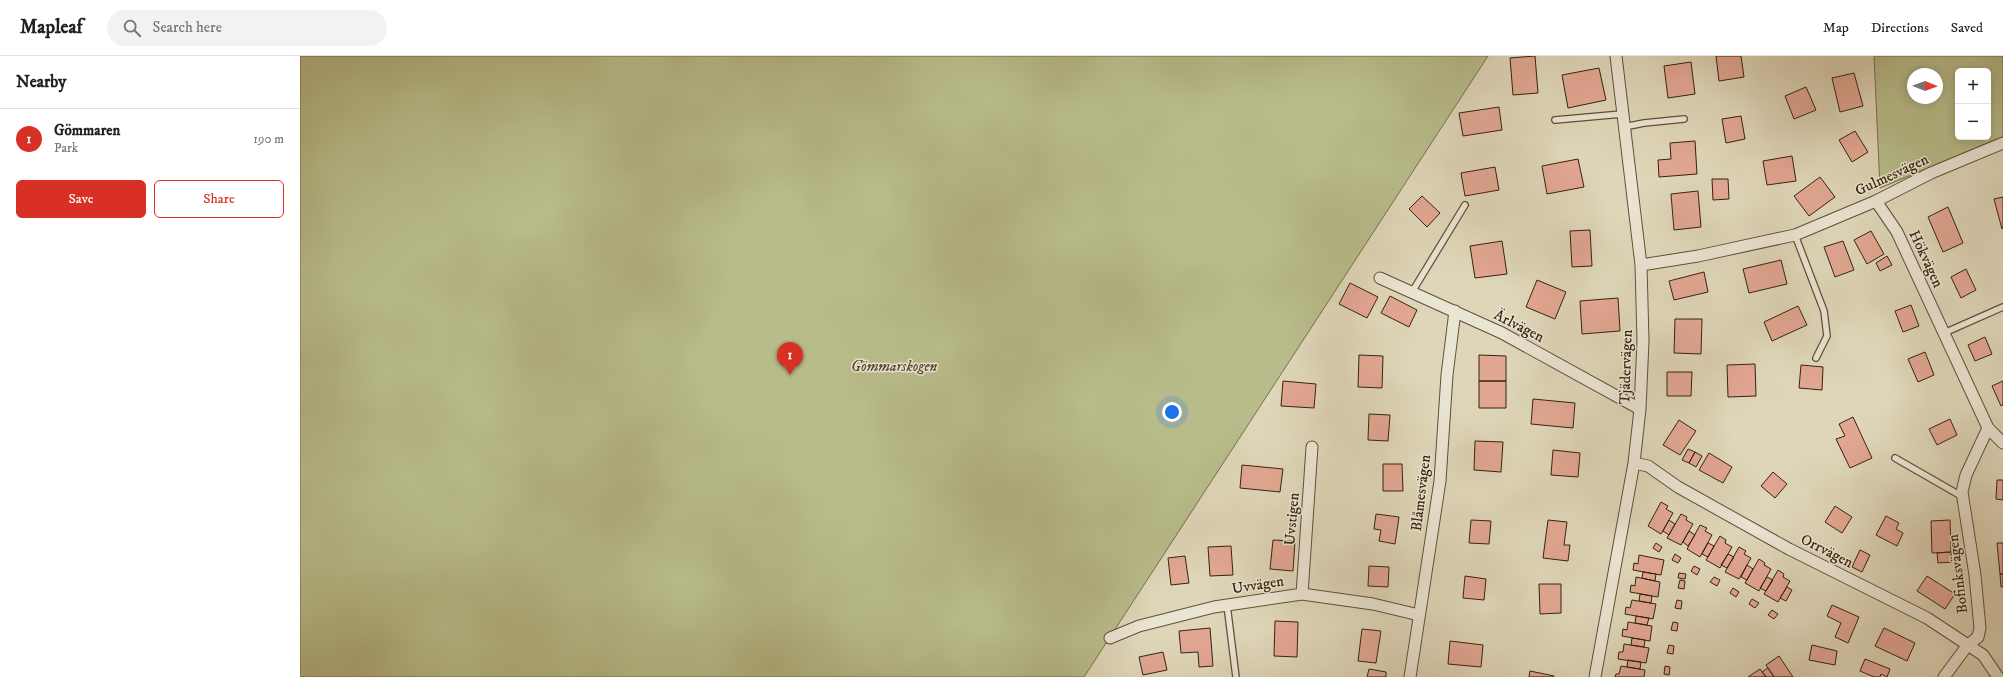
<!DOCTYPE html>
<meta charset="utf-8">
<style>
:root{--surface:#fff;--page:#f2f2f2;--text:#202124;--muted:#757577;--line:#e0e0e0;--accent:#d93025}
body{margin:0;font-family:"IM FELL DW Pica",serif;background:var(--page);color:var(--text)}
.controls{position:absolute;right:12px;top:12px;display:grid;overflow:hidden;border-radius:6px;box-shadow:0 2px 10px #0003}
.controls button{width:36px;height:36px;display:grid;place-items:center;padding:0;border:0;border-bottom:1px solid var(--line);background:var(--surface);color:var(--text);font:20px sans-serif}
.compass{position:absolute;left:1607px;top:12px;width:36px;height:36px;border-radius:50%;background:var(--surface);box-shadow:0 2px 10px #0003;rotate:91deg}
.you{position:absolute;left:872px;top:356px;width:14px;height:14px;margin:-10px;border:3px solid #fff;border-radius:50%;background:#1a73e8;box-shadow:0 0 0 6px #1a73e833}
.badge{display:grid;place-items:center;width:26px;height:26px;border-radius:50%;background:var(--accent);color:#fff;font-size:13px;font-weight:700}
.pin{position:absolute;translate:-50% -33px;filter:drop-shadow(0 1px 2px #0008)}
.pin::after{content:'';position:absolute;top:21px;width:14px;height:12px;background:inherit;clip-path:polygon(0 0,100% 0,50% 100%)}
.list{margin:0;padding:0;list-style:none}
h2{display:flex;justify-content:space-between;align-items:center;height:52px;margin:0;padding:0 16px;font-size:17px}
h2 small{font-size:13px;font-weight:400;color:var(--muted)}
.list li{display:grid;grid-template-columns:26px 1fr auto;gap:12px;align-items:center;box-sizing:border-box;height:60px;padding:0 16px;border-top:1px solid var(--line)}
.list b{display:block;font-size:15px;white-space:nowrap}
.list p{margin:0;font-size:13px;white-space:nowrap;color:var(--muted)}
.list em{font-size:13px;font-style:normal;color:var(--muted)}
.actions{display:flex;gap:8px;padding:12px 16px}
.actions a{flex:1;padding:9px 0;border:1px solid var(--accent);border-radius:6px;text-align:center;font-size:14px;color:var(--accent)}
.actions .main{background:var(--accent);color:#fff}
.icon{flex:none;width:22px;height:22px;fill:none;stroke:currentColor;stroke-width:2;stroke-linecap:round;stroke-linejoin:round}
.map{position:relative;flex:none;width:1703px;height:621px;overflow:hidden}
header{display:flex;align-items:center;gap:24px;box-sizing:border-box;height:56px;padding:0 20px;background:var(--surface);border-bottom:1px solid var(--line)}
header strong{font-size:19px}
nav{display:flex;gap:22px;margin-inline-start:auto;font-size:14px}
.search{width:280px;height:36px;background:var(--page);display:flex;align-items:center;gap:10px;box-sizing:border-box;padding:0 14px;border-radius:22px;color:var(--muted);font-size:15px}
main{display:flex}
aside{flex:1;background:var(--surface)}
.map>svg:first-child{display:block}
.green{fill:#b8bc8b;stroke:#76704c;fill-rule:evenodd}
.building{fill:#e2a793;stroke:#34230e}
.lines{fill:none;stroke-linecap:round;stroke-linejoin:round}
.lane-casing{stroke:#5f5039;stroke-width:8}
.street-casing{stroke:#5f5039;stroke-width:13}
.lane{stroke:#eae4d2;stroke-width:5.5}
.street{stroke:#eae4d2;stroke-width:11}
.labels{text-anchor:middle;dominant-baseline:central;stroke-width:3;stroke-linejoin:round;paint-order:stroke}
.street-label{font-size:15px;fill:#34230e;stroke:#eae4d2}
.park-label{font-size:15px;font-style:italic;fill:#55492d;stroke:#eae4d2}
</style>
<header>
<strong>Mapleaf</strong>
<div class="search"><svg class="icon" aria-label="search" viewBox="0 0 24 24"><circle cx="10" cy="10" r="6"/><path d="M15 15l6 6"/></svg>Search here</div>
<nav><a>Map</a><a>Directions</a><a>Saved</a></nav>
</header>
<main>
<aside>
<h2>Nearby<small></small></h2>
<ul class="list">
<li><span class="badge">1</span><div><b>Gömmaren</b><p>Park</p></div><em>190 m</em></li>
</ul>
<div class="actions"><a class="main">Save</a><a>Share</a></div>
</aside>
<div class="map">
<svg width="1703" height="621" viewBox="0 0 1703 621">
<rect width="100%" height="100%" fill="#dfd6b9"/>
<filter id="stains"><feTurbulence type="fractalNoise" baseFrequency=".005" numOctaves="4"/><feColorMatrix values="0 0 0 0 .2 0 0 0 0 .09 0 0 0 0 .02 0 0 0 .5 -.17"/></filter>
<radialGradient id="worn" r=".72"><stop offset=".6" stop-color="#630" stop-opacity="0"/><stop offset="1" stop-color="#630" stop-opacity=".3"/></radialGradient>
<!-- green -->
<path class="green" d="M 0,0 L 1188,0 L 784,621 L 0,621 Z
M 1574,0 L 1703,0 L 1703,81 L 1580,132 ZM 1658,15 L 1688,15 L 1688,81 L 1658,81 ZM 1613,18 L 1637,18 L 1637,42 L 1613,42 Z"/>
<!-- building -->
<path class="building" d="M 1235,0 L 1238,37 L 1213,39 L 1210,2 Z
M 1416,0 L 1441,0 L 1444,21 L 1419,25 Z
M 1391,6 L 1395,38 L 1368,42 L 1364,10 Z
M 1299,12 L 1306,44 L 1268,52 L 1262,19 Z
M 1554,17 L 1563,50 L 1540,56 L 1532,22 Z
M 1506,31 L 1516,54 L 1494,63 L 1485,40 Z
M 1199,51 L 1202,74 L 1163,80 L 1159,57 Z
M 1441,60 L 1445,83 L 1426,87 L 1422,63 Z
M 1555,75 L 1568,96 L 1552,106 L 1539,84 Z
M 1395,85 L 1397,118 L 1359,121 L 1358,104 L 1371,103 L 1370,87 Z
M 1492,100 L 1496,125 L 1467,129 L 1463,105 Z
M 1278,103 L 1284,131 L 1247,138 L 1242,110 Z
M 1195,111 L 1199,134 L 1165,140 L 1161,117 Z
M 1520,121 L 1535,141 L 1509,160 L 1494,140 Z
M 1412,123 L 1428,123 L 1429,143 L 1413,144 Z
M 1398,135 L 1401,171 L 1374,174 L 1371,138 Z
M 1122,140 L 1140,157 L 1127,171 L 1109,153 Z
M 1703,141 L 1703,172 L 1702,173 L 1694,143 Z
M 1648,151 L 1663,187 L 1643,196 L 1628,161 Z
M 1290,174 L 1292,210 L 1272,211 L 1270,175 Z
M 1571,175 L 1584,198 L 1567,208 L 1554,184 Z
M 1202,185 L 1207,218 L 1175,222 L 1170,190 Z
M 1543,185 L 1554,214 L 1535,221 L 1524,191 Z
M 1587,200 L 1592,209 L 1580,215 L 1576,207 Z
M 1481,204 L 1487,228 L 1449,237 L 1443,213 Z
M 1666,213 L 1676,234 L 1661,242 L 1651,221 Z
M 1404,216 L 1408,236 L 1374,244 L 1369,225 Z
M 1237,224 L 1266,236 L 1255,263 L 1226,251 Z
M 1050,227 L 1078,241 L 1067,262 L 1039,248 Z
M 1090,240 L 1117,254 L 1109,271 L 1081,257 Z
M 1318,242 L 1320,275 L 1282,278 L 1280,245 Z
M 1611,249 L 1619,270 L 1603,276 L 1595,255 Z
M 1498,250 L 1507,269 L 1472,285 L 1464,266 Z
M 1375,263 L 1402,263 L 1401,298 L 1374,297 Z
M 1685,281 L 1692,298 L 1675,305 L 1668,289 Z
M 1625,296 L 1634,319 L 1618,326 L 1608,303 Z
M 1059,299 L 1083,300 L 1082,332 L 1058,331 Z
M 1179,299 L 1206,300 L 1206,325 L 1179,325 Z
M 1455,308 L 1456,340 L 1428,341 L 1427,309 Z
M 1501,309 L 1523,311 L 1522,334 L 1499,332 Z
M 1367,316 L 1392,316 L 1391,340 L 1367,340 Z
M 983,325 L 1016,328 L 1014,352 L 981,350 Z
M 1179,325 L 1206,325 L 1206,352 L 1179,352 Z
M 1703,325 L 1703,349 L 1701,350 L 1692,330 Z
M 1233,343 L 1275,347 L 1273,372 L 1231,368 Z
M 1069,358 L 1090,359 L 1088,385 L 1068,384 Z
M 1553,361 L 1572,402 L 1550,412 L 1536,383 L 1545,380 L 1539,368 Z
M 1650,363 L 1657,379 L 1637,389 L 1629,373 Z
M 1379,364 L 1396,375 L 1380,399 L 1363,389 Z
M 1175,385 L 1203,386 L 1201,416 L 1174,414 Z
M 1388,393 L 1395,396 L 1389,407 L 1382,404 Z
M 1253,394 L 1280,397 L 1278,421 L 1251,419 Z
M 1395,396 L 1402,400 L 1396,411 L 1389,407 Z
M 1409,397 L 1432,411 L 1423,427 L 1399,414 Z
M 1083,408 L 1102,408 L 1103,435 L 1083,435 Z
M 942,409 L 983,413 L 980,436 L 940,432 Z
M 1473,416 L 1487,428 L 1475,442 L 1461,430 Z
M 1697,424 L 1703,424 L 1703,444 L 1696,443 Z
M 1361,446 L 1368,450 L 1366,453 L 1373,457 L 1361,478 L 1348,470 Z
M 1535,450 L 1552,461 L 1542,477 L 1525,466 Z
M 1076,458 L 1099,461 L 1095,488 L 1079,485 L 1081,474 L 1074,473 Z
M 1381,458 L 1387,461 L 1386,464 L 1393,468 L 1381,489 L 1367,482 Z
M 1586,460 L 1599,467 L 1596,473 L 1603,477 L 1597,490 L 1576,479 Z
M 1171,464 L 1191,465 L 1189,488 L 1169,487 Z
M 1248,464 L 1267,466 L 1264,489 L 1270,489 L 1268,505 L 1243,502 Z
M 1369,464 L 1375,468 L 1369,479 L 1363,475 Z
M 1650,464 L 1651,496 L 1632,497 L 1631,465 Z
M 1400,469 L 1407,472 L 1405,475 L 1412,479 L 1400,501 L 1387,493 Z
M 1389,475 L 1395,479 L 1388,490 L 1383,486 Z
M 1420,480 L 1426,484 L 1425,487 L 1432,491 L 1420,512 L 1406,504 Z
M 973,484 L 995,485 L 993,515 L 970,513 Z
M 1356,487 L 1362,491 L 1359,496 L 1353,492 Z
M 1408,487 L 1414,490 L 1408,501 L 1402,498 Z
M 1697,487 L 1703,487 L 1703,518 L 1700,518 Z
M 931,490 L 933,519 L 910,520 L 908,491 Z
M 1439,491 L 1446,495 L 1444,498 L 1451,502 L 1439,523 L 1425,516 Z
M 1560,494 L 1570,499 L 1562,516 L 1552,511 Z
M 1651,496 L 1652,506 L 1638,507 L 1637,497 Z
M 1375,498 L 1381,502 L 1378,507 L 1372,504 Z
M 1428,498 L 1434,501 L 1427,512 L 1421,509 Z
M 1339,499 L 1364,504 L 1361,519 L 1333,514 L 1334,507 L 1338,508 Z
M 885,500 L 889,527 L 871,529 L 868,502 Z
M 1459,503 L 1465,507 L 1464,509 L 1471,513 L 1459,535 L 1445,527 Z
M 1447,509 L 1453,513 L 1447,524 L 1441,521 Z
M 1069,510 L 1089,511 L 1088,531 L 1068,530 Z
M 1394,510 L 1400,513 L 1397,519 L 1391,515 Z
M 1478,514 L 1484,518 L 1483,521 L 1490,525 L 1478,546 L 1464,538 Z
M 1343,516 L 1356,518 L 1355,525 L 1342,522 Z
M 1379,517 L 1386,518 L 1385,523 L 1378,522 Z
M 1700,518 L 1703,518 L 1703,531 L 1701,531 Z
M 1165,520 L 1186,523 L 1184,544 L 1163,542 Z
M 1627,520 L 1655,538 L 1645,553 L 1617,535 Z
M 1336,521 L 1360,526 L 1358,541 L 1330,536 L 1331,529 L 1335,530 Z
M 1414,521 L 1420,524 L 1417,530 L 1410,526 Z
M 1467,521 L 1473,524 L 1466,535 L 1460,532 Z
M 1380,524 L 1385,525 L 1384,533 L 1378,532 Z
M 1239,528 L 1261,528 L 1261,557 L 1240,558 Z
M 1487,531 L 1492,534 L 1486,545 L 1480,542 Z
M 1433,532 L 1439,536 L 1436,541 L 1430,537 Z
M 1340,538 L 1352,540 L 1351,547 L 1339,545 Z
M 1452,543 L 1459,547 L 1455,552 L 1449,548 Z
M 1332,544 L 1356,548 L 1353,563 L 1325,558 L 1326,551 L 1330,552 Z
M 1377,544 L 1382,545 L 1381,553 L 1375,552 Z
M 1532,549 L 1559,561 L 1548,587 L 1535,581 L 1541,567 L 1527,560 Z
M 1472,554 L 1478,558 L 1474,563 L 1468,559 Z
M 1336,560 L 1349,562 L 1347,569 L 1335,567 Z
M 975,565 L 998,566 L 997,601 L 974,600 Z
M 1328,566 L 1352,570 L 1350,585 L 1322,580 L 1323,573 L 1327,574 Z
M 1373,566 L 1378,567 L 1377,575 L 1371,574 Z
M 910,572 L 913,610 L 899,611 L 898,596 L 881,597 L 879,575 Z
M 1584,572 L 1615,587 L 1607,605 L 1575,590 Z
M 1062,573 L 1081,575 L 1076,607 L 1058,605 Z
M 1332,582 L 1345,584 L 1344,591 L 1331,589 Z
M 1150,585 L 1183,589 L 1181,611 L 1148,608 Z
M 1324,588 L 1349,592 L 1346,607 L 1318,603 L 1319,596 L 1323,596 Z
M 1369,589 L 1374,590 L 1373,598 L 1367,597 Z
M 1512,589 L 1537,595 L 1535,609 L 1509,604 Z
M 863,596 L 867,614 L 843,619 L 839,601 Z
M 1479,600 L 1493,621 L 1474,621 L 1466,609 Z
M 1565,603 L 1590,613 L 1587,621 L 1581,618 L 1580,621 L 1574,621 L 1560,615 Z
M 1328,604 L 1341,606 L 1340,613 L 1327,611 Z
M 1321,610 L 1345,614 L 1344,621 L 1315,621 L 1316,618 L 1319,618 Z
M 1365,610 L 1370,611 L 1369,619 L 1364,618 Z
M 1468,612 L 1474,621 L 1466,621 L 1462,616 Z
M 1069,613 L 1086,616 L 1086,621 L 1067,621 Z
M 1460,613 L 1466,621 L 1448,621 Z
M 1230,615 L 1254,620 L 1254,621 L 1229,621 Z"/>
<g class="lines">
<!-- lane casing -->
<g class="lane-casing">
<path id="lane" d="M 1255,64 L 1322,58
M 1324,71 L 1344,67 L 1384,63
M 1495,179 L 1524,255 L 1527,280 L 1516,302
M 1112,236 L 1165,149
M 1644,277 L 1703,251
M 1595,402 L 1663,441
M 927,549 L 936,621"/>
</g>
<!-- street casing -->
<g class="street-casing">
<path id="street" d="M 1576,145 L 1597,176 L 1688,372 L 1703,387
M 1341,209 L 1398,200 L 1495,179 L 1576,145 L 1631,117 L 1703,87
M 1080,222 L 1202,277 L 1340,353
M 1334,407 L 1348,410 L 1378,431 L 1489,493 L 1627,562 L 1683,599 L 1698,621
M 1002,538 L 1012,391
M 810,582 L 839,570 L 914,551 L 1002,538 L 1073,548 L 1119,559
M 1110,621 L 1140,425 L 1147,319 L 1155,255
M 1295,621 L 1334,407 L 1340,353 L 1343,285 L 1341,209 L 1316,0
M 1644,621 L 1667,590 L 1678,581 L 1680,572 L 1675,519 L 1662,436 L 1666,419 L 1688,372"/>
</g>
<!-- lane -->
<use href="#lane" class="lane"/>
<!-- street -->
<use href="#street" class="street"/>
</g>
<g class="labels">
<!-- street labels -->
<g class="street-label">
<text transform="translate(1592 119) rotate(-25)">Gulmesvägen</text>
<text transform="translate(1626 203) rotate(65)">Hökvägen</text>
<text transform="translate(1219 270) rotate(27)">Ärlvägen</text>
<text transform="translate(1326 311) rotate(-88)">Tjädervägen</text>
<text transform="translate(1121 437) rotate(-83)">Blåmesvägen</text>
<text transform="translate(992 463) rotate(-85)">Uvstigen</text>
<text transform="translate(1527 495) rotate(27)">Orrvägen</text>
<text transform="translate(1658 518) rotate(-97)">Bofinksvägen</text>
<text transform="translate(958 529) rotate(-9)">Uvvägen</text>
</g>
<!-- park labels -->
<g class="park-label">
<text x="594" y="310">Gömmarskogen</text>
</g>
</g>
<rect width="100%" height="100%" filter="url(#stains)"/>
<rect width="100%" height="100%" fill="url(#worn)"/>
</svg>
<div class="controls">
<button>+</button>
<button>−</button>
</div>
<svg class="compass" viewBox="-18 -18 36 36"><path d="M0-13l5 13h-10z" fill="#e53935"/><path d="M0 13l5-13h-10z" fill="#757577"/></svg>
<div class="you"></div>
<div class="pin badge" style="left:490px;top:319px">1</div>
</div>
</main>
